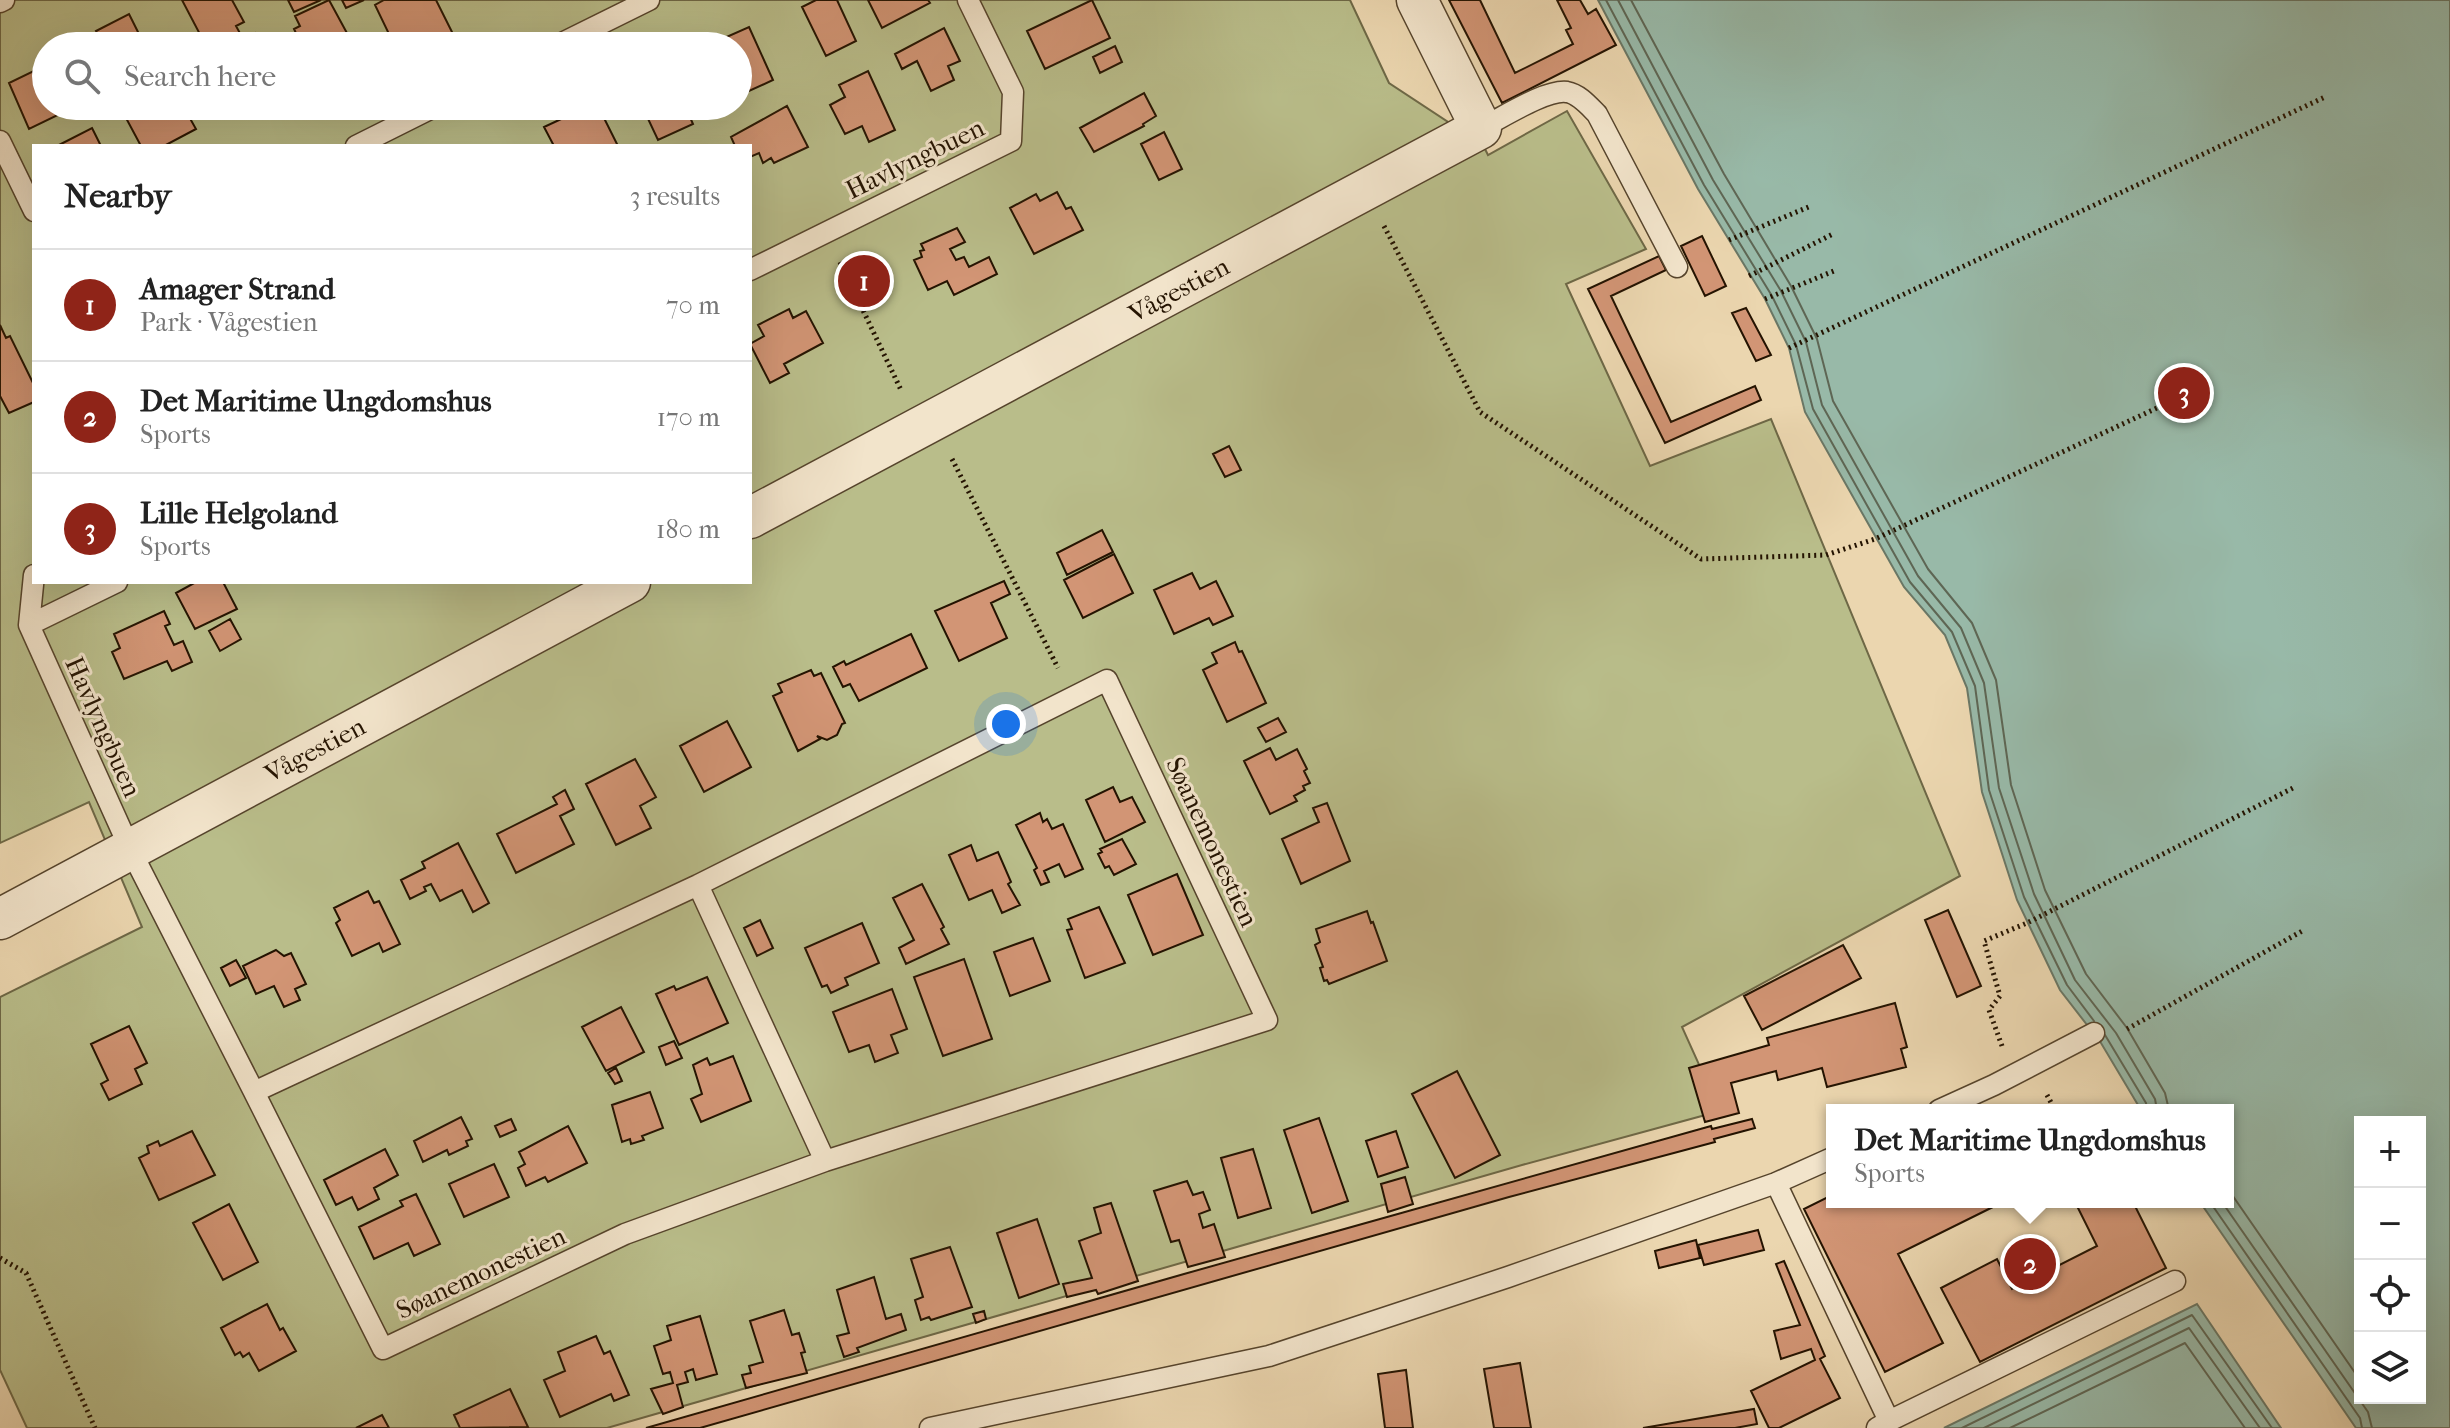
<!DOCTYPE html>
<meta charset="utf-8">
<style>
:root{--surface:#fff;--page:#f6f6f6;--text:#222;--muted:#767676;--line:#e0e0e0;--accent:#8f2418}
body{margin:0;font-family:"IM FELL French Canon",serif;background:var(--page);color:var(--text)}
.controls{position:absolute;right:24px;bottom:24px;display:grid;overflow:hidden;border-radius:0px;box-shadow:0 8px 32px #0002}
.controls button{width:72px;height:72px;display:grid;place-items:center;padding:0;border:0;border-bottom:2px solid var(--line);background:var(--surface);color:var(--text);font:40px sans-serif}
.you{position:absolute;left:1006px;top:724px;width:28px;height:28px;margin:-20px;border:6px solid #fff;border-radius:50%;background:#1a73e8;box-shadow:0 0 0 12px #1a73e833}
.badge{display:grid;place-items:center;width:52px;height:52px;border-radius:50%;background:var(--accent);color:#fff;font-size:26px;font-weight:700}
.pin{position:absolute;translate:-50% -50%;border:4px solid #fff;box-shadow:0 2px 8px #0006}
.popup{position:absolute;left:1826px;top:1104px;width:408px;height:104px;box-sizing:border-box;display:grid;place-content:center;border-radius:0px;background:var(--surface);filter:drop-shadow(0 2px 6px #0005);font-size:26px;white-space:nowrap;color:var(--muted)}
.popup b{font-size:30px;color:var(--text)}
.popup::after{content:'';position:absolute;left:50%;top:100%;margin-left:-16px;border:16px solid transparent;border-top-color:var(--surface)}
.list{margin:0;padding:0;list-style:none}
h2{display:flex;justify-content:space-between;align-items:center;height:104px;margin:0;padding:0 32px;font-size:34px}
h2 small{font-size:26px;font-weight:400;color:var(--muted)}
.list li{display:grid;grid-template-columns:52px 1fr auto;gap:24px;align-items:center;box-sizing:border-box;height:112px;padding:0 32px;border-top:2px solid var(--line)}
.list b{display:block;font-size:30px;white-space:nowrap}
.list p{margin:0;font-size:26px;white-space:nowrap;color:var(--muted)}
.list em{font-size:26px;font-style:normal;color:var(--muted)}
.icon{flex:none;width:44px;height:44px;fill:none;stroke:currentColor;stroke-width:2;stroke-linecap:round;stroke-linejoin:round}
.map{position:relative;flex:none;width:2450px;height:1428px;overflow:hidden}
.search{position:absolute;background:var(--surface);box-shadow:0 8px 32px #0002;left:32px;top:32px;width:720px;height:88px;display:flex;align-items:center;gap:20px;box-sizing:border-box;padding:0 28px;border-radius:44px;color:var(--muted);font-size:30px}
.panel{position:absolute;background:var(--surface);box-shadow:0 8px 32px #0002;left:32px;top:144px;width:720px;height:440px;border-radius:0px}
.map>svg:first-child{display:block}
.green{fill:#b9bd8a;stroke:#6e6846;stroke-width:2;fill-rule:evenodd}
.water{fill:#98b9a8;stroke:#6a7765;stroke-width:2;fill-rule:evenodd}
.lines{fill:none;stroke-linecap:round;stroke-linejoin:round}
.shore{stroke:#5e6654;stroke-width:2}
.building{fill:#d29575;stroke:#241301;stroke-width:2}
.service-casing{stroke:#56442c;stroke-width:23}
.minor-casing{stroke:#56442c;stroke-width:43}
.path{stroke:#241301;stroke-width:5;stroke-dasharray:2 4;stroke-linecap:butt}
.service{stroke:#f2e4cb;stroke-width:20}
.minor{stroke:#f2e4cb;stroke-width:40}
.labels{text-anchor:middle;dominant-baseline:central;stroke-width:6;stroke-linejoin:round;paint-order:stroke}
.street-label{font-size:26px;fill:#241301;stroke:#f2e4cb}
</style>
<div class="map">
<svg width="2450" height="1428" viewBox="0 0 2450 1428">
<rect width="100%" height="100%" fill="#ebd6af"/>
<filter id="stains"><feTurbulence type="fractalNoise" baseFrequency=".0025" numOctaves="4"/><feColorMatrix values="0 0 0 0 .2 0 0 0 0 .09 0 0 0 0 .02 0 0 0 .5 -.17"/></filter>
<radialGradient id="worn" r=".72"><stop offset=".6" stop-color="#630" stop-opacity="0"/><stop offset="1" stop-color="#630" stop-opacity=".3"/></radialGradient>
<!-- green -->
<path class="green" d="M 0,0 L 1350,0 L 1389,83 L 1483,145 L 1488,155 L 1567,111 L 1646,249 L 1566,284 L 1650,466 L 1771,419 L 1960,876 L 1682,1027 L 1720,1111 L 1522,1165 L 607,1428 L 27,1428 L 0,1370 L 0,997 L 142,927 L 89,802 L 0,843 ZM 46,46 L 738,46 L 738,106 L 46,106 ZM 34,146 L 750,146 L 750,582 L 34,582 Z"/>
<!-- water -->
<path class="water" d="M 1598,0 L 2450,0 L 2450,1428 L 2356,1428 L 2200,1202 L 2228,1202 L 2228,1110 L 2141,1110 L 2101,1043 L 2060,990 L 2017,900 L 1982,792 L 1967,688 L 1945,635 L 1904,587 L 1805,412 L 1789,348 L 1765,299 L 1698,189 ZM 2360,1122 L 2420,1122 L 2420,1398 L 2360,1398 Z
M 2197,1304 L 2281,1428 L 1944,1428 Z"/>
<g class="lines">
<!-- shore -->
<path class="shore" d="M 1606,0 L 1704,185 L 1772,296 L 1796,345 L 1813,409 L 1910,582 L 1952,632 L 1975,686 L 1989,790 L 2024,897 L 2067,985 L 2094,1021
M 1618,0 L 1713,180 L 1781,291 L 1806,342 L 1822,405 L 1918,576 L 1961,628 L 1984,683 L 1999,788 L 2034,894 L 2075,980 L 2116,1033 L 2155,1099 L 2157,1110
M 1631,0 L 1724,174 L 1791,286 L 1817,339 L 1833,401 L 1928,569 L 1972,623 L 1996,680 L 2011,785 L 2045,890 L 2086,974 L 2127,1028 L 2165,1093 L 2169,1110
M 2105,1035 L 2146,1103 L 2147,1110
M 2228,1189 L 2360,1380
M 2210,1202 L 2360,1418 L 2362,1428
M 2222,1202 L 2368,1412 L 2372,1428
M 1962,1428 L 2192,1315 L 2272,1428
M 1984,1428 L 2189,1328 L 2260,1428
M 2010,1428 L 2185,1343 L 2245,1428"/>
</g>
<!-- building -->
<path class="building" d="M 182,0 L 232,0 L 244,22 L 236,26 L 242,37 L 226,46 L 213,46 L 210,39 L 204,42 Z
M 288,0 L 321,0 L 294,12 Z
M 329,0 L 354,46 L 302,46 L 294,29 L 300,26 L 295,16 Z
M 342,0 L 364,0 L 346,8 Z
M 384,0 L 436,0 L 459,46 L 372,46 L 390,36 L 375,5 Z
M 816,0 L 837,0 L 856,41 L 826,56 L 802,7 Z
M 868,0 L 928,0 L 930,3 L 882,28 Z
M 1092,0 L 1110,38 L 1045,69 L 1027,31 Z
M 1449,0 L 1480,0 L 1515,73 L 1573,44 L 1566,30 L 1571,28 L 1557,0 L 1580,0 L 1588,14 L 1596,9 L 1616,45 L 1502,103 Z
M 129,14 L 145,46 L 104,46 L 96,31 Z
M 749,27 L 773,80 L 738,96 L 738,46 L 715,46 L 713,43 Z
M 944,28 L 960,61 L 948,66 L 954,80 L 931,91 L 917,61 L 902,69 L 895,54 Z
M 255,33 L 262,46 L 229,46 Z
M 1115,46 L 1122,62 L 1100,73 L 1093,57 Z
M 46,65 L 46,106 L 70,106 L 63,109 L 64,112 L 29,129 L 9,83 Z
M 868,71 L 895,130 L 869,142 L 862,126 L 845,134 L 830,105 L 845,97 L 839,85 Z
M 1144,93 L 1156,116 L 1143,124 L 1144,126 L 1094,152 L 1080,128 Z
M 141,106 L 183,106 L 196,129 L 164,146 L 141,146 L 126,118 L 143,110 Z
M 589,106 L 598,106 L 618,146 L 554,146 L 544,127 Z
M 642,106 L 685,106 L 693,124 L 658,140 Z
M 787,106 L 808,147 L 774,163 L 771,158 L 763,163 L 759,153 L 750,157 L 750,146 L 735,146 L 731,137 Z
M 92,128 L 101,146 L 57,146 Z
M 1164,132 L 1182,169 L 1159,180 L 1141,144 Z
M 1057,192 L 1066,209 L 1071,207 L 1083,230 L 1034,254 L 1010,208 L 1036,194 L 1040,201 Z
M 957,228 L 965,242 L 950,249 L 956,260 L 964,257 L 969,267 L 989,257 L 997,274 L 954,295 L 947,281 L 928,290 L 914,260 L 922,257 L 920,251 L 924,250 L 921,244 Z
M 1702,236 L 1726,286 L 1705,296 L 1681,246 Z
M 1659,256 L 1666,270 L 1611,296 L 1671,422 L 1755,386 L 1761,400 L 1665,443 L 1588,289 Z
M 1746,308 L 1771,355 L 1756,361 L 1732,313 Z
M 789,309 L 793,318 L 806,311 L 823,343 L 784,364 L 789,373 L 770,383 L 750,344 L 764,336 L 758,325 Z
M 0,325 L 6,338 L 10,336 L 34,385 L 34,402 L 9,413 L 0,396 Z
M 2190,373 L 2204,402 L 2179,415 L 2165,386 Z
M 1229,446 L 1241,470 L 1225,477 L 1213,454 Z
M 1102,530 L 1113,552 L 1067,575 L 1057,553 Z
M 1114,554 L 1133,593 L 1083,618 L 1064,580 Z
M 1192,573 L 1200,589 L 1216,581 L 1233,616 L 1213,625 L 1209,618 L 1174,634 L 1154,590 Z
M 1004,581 L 1010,594 L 991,603 L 1007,638 L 959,661 L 935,611 Z
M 196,582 L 223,582 L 237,609 L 195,629 L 176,593 Z
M 164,611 L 170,624 L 165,626 L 174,645 L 183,641 L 192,662 L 172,671 L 167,661 L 124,679 L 112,652 L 120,648 L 114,634 Z
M 230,619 L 241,639 L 220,651 L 209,631 Z
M 911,634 L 927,668 L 859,701 L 850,684 L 843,687 L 833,667 L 844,661 L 846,665 Z
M 1235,642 L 1239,652 L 1242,651 L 1266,703 L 1227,722 L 1203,670 L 1217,663 L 1212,653 Z
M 811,670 L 814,676 L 821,673 L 845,723 L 842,724 L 837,735 L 827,740 L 817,736 L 820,739 L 798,751 L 773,696 L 782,692 L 778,684 Z
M 1278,718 L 1286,732 L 1266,742 L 1258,728 Z
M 727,721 L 751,767 L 704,792 L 680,746 Z
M 1270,748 L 1276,760 L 1297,749 L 1307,769 L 1304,771 L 1310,783 L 1303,786 L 1305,790 L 1294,796 L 1297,801 L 1270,814 L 1244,761 Z
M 635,759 L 656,797 L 640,806 L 651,828 L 616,845 L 586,784 Z
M 1113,787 L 1120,802 L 1132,797 L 1145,822 L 1105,842 L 1086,800 Z
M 565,790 L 574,809 L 560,816 L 574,844 L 516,873 L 497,834 L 557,804 L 553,797 Z
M 1327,803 L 1350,861 L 1301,884 L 1282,839 L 1319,822 L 1313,808 Z
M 1040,813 L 1043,822 L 1047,819 L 1052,829 L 1063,824 L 1083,869 L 1065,877 L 1059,864 L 1044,871 L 1049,882 L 1041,885 L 1034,870 L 1037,868 L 1016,825 Z
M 1122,839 L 1136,864 L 1114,875 L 1109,866 L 1105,868 L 1098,854 L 1102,852 L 1100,849 Z
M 458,843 L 489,903 L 473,912 L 462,890 L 440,901 L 431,884 L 424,887 L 426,891 L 410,899 L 401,880 L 425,868 L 422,862 Z
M 971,845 L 977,861 L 998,852 L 1011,882 L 1008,884 L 1020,905 L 1002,913 L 992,890 L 969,900 L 949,855 Z
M 1177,874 L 1203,935 L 1153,955 L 1128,895 Z
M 922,884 L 944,927 L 941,929 L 949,944 L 906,964 L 899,948 L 914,940 L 893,898 Z
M 368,891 L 374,903 L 379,901 L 400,944 L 383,952 L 379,943 L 352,956 L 336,923 L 340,920 L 334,908 Z
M 1099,907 L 1125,963 L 1085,978 L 1067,930 L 1072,929 L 1068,919 Z
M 1948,910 L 1981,986 L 1957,997 L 1925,920 Z
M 1367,911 L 1371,923 L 1373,922 L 1387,961 L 1329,984 L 1327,980 L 1324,981 L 1320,968 L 1323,967 L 1315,945 L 1320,942 L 1316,929 Z
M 760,920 L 773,948 L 757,956 L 744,928 Z
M 862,923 L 879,963 L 845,978 L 848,985 L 831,993 L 827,985 L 822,987 L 805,948 Z
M 1033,938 L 1050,981 L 1010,996 L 994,952 Z
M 1843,945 L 1861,978 L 1762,1030 L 1744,996 Z
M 276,950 L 284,956 L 291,953 L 306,984 L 295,989 L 300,1000 L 284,1007 L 274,986 L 256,994 L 243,966 Z
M 964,959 L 992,1039 L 943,1056 L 914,977 Z
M 236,960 L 246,978 L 230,986 L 221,968 Z
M 707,977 L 728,1023 L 679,1045 L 656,994 L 674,986 L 676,990 Z
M 892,989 L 907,1029 L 891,1035 L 898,1053 L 875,1062 L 869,1045 L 849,1052 L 833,1012 Z
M 1895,1003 L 1907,1047 L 1901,1049 L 1906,1067 L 1827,1087 L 1822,1068 L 1778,1080 L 1776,1071 L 1731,1083 L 1739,1113 L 1705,1122 L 1689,1068 L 1769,1045 L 1767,1038 Z
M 621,1007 L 644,1052 L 606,1071 L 582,1027 Z
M 129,1026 L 147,1063 L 135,1069 L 142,1084 L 109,1100 L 101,1084 L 108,1080 L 91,1044 Z
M 674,1041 L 682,1058 L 666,1065 L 659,1047 Z
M 733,1056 L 751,1101 L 701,1122 L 691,1099 L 702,1094 L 693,1065 L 707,1058 L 710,1065 Z
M 616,1068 L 622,1081 L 615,1084 L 608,1073 Z
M 1457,1071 L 1500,1155 L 1455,1178 L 1412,1094 Z
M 650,1092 L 663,1128 L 642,1136 L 644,1140 L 631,1144 L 630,1139 L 622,1142 L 612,1105 Z
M 461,1117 L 472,1139 L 466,1141 L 468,1146 L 449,1155 L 447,1150 L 423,1162 L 414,1141 Z
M 1319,1118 L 1348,1201 L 1312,1213 L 1284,1130 Z
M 511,1119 L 516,1130 L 500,1137 L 495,1126 Z
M 1752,1119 L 1755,1128 L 1714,1139 L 1715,1142 L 1509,1197 L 700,1428 L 646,1428 L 1184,1274 L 1711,1126 L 1712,1129 Z
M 568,1126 L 587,1163 L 548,1182 L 545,1177 L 526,1186 L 518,1168 L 525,1164 L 519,1152 Z
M 192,1131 L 215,1175 L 159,1200 L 139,1158 L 149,1153 L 147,1146 L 158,1141 L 160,1146 Z
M 1396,1131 L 1408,1167 L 1378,1177 L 1366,1141 Z
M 385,1149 L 398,1175 L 374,1188 L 379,1199 L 358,1210 L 352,1197 L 336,1205 L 324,1180 Z
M 1253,1149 L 1271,1208 L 1238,1218 L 1221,1158 Z
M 494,1164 L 509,1197 L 464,1217 L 449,1184 Z
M 1405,1177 L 1413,1204 L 1388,1212 L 1381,1184 Z
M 1187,1181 L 1193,1195 L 1203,1192 L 1210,1210 L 1199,1214 L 1203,1228 L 1214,1224 L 1225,1257 L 1188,1267 L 1179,1240 L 1171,1242 L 1154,1191 Z
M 416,1194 L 440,1244 L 414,1256 L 408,1243 L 374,1259 L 359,1227 L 403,1206 L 400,1201 Z
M 1832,1195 L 1832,1202 L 2003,1202 L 1898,1254 L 1943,1343 L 1885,1372 L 1804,1209 Z
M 2075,1202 L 2133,1202 L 2166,1268 L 1980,1362 L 1941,1288 L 1997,1259 L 2012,1289 L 2097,1246 Z
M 1111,1203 L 1138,1281 L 1098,1294 L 1096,1290 L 1067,1297 L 1063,1284 L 1092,1278 L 1079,1241 L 1101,1233 L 1094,1208 Z
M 229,1204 L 258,1262 L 223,1280 L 193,1223 Z
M 1037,1219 L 1059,1284 L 1019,1298 L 997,1233 Z
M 1758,1230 L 1764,1250 L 1704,1265 L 1698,1245 Z
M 1696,1240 L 1700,1258 L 1659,1268 L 1655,1251 Z
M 950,1247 L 972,1307 L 931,1320 L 929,1317 L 921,1320 L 915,1300 L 923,1297 L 911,1259 Z
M 1784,1261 L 1825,1356 L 1820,1359 L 1840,1398 L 1779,1428 L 1769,1428 L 1751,1391 L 1815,1360 L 1811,1349 L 1781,1359 L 1774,1331 L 1800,1325 L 1776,1264 Z
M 874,1277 L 886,1319 L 901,1314 L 906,1330 L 857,1348 L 859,1352 L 844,1357 L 837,1336 L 849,1333 L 837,1290 Z
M 267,1304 L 280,1330 L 283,1328 L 296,1351 L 259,1371 L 249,1353 L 243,1357 L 240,1352 L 235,1355 L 221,1328 Z
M 784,1310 L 792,1335 L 799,1333 L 805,1352 L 801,1353 L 807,1373 L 746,1388 L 742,1375 L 751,1373 L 749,1366 L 763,1362 L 750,1321 Z
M 984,1311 L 986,1319 L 976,1323 L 973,1314 Z
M 700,1316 L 717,1374 L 696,1380 L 693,1369 L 685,1372 L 688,1382 L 677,1385 L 683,1407 L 663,1414 L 651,1389 L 673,1383 L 670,1372 L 663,1374 L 654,1346 L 671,1340 L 667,1326 Z
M 596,1336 L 604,1354 L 610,1351 L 629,1395 L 614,1401 L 611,1394 L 560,1417 L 544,1380 L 565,1371 L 558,1352 Z
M 1520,1363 L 1531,1428 L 1494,1428 L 1484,1369 Z
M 1406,1370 L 1413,1428 L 1385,1428 L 1378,1374 Z
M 510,1389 L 528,1427 L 460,1428 L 454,1415 Z
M 1754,1409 L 1757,1424 L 1735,1428 L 1643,1428 Z
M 382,1415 L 389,1428 L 356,1428 Z"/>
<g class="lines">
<!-- service casing -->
<g class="service-casing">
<path id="service" d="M 0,2 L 4,0
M 556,46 L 649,0
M 1481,128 C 1502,118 1546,89 1567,92 C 1579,94 1589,106 1597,114 L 1677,267
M 0,141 L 34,211
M 356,146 L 436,106
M 750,270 L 1011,141 L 1013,92 L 968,0
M 34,575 L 29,625 L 130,849 L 254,1092
M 29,625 L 117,582
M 1107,680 L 1267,1020 L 825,1161 L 625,1234 L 383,1349 L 254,1092 L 698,885 Z
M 698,885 L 825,1161
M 1939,1110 L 1994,1085 L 2094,1033
M 1776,1183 L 1889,1421 L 1877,1428
M 1889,1421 L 2175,1281
M 930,1428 L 1269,1356 L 1508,1277 L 1776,1183 L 1832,1158"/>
</g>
<!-- minor casing -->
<g class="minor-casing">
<path id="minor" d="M 750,518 L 1481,128 L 1417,0
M 0,919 L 630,582"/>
</g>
<!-- path -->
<path class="path" d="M 1384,226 L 1480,412 L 1701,559 L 1826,555 L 1875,539 L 2172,401
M 1729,240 L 1811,206
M 840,262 L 901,390
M 1749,276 L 1833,234
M 1765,299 L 1834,271
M 1789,348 L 2325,97
M 952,459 L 1058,668
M 2127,1029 L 2304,930
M 2002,1046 L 1989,1010 L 2000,996 L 1984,941 L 2027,923 L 2293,788
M 2047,1095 L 2055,1110
M 0,1258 L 26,1273 L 95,1428"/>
<!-- service -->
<use href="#service" class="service"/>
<!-- minor -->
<use href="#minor" class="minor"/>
</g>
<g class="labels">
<!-- street labels -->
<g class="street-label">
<text transform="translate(915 159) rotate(-26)">Havlyngbuen</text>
<text transform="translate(1179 290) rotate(-28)">Vågestien</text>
<text transform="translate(103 727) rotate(66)">Havlyngbuen</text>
<text transform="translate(315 750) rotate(-28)">Vågestien</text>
<text transform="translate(1212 842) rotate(65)">Søanemonestien</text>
<text transform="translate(481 1273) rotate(-25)">Søanemonestien</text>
</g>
</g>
<rect width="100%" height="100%" filter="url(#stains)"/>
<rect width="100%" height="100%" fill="url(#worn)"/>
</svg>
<div class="controls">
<button>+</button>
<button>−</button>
<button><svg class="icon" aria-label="locate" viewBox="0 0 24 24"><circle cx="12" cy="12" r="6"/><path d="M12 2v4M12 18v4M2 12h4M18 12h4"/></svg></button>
<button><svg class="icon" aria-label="layers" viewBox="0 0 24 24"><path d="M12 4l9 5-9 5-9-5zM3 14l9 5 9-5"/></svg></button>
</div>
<div class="you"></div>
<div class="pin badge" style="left:864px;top:281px">1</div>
<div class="pin badge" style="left:2030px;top:1264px">2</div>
<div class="popup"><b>Det Maritime Ungdomshus</b>Sports</div>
<div class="pin badge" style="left:2184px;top:393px">3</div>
<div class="search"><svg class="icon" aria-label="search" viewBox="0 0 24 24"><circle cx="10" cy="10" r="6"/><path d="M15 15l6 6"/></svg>Search here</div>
<section class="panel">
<h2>Nearby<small>3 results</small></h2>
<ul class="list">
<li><span class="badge">1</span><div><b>Amager Strand</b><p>Park · Vågestien</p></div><em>70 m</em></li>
<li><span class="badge">2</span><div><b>Det Maritime Ungdomshus</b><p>Sports</p></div><em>170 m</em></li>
<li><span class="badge">3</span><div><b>Lille Helgoland</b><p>Sports</p></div><em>180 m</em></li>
</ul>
</section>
</div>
